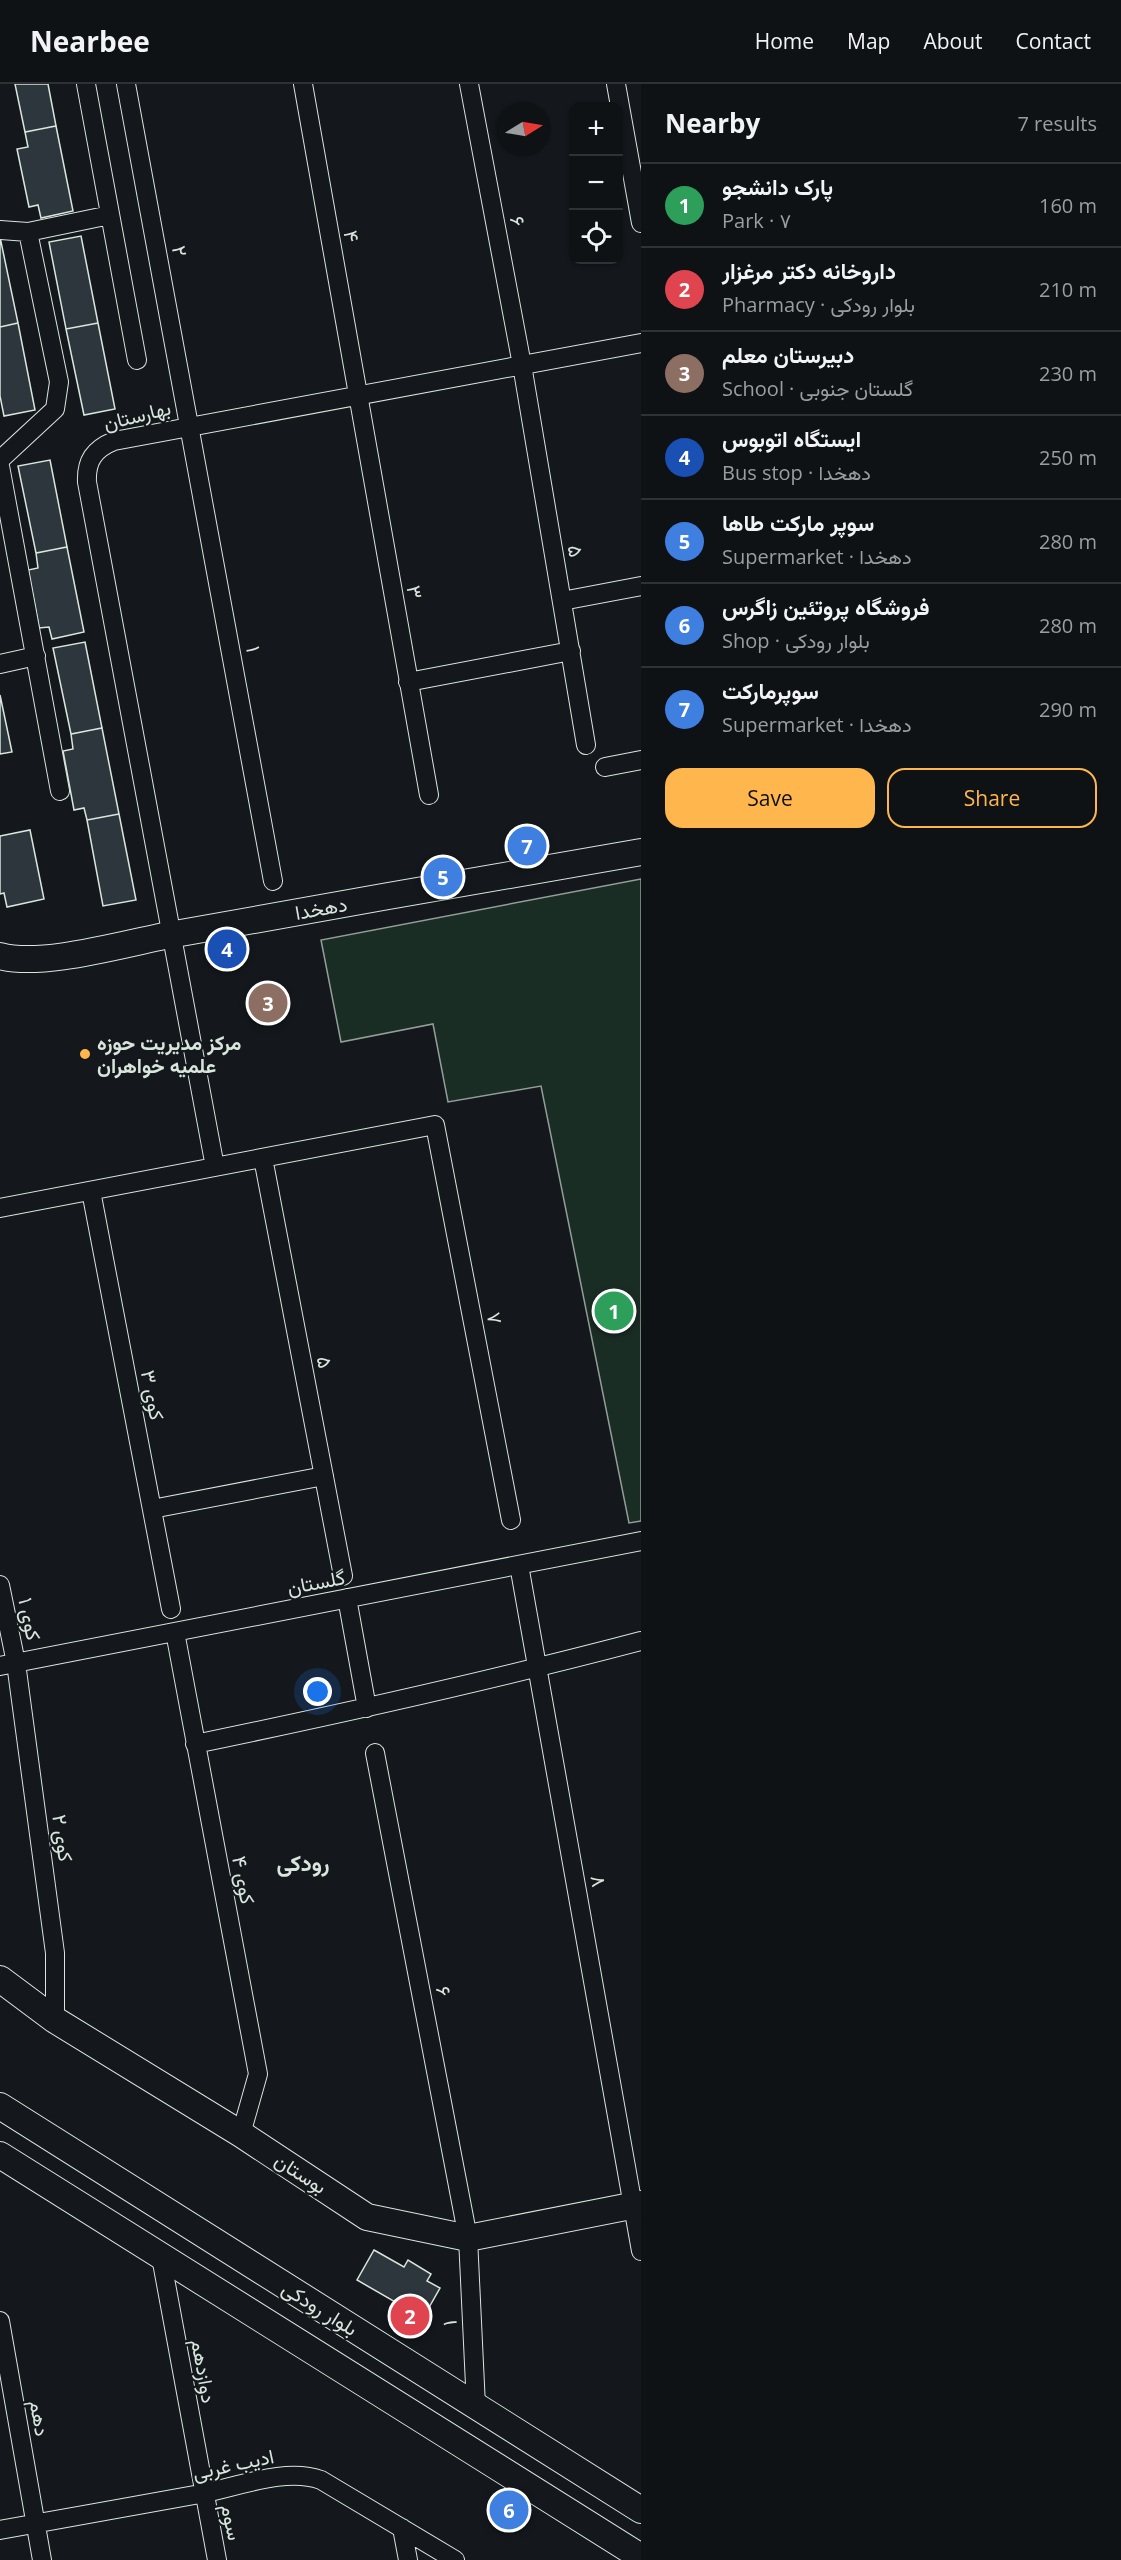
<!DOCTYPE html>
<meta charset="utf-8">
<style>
:root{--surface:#0f1215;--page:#181b1e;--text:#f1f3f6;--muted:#9b9ea0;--line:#2f3234;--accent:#ffb74d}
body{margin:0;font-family:"Open Sans",Vazirmatn,sans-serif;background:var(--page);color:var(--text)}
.controls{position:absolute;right:18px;top:18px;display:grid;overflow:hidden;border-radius:12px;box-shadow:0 2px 4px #0004}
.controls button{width:54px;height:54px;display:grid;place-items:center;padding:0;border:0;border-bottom:2px solid var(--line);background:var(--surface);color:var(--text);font:30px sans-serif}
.compass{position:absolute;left:497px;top:18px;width:54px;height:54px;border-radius:50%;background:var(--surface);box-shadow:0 2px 4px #0004;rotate:79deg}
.you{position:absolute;left:318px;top:1608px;width:21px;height:21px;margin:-15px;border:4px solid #fff;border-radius:50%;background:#1a73e8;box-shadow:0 0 0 9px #1a73e833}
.badge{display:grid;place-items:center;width:39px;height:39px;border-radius:50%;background:var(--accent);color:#fff;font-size:20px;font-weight:700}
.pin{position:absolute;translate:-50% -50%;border:3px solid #fff;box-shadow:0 2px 6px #0006}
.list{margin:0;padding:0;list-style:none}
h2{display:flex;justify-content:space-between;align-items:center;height:78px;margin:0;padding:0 24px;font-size:26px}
h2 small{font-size:20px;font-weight:400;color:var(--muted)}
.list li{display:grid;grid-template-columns:39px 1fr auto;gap:18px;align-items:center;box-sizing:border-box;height:84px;padding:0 24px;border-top:2px solid var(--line)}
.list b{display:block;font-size:22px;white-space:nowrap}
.list p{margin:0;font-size:20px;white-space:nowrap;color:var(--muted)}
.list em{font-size:20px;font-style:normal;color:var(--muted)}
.actions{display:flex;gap:12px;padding:18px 24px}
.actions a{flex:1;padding:14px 0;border:2px solid var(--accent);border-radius:18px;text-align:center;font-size:21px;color:var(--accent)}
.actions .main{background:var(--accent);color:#111}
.icon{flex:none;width:33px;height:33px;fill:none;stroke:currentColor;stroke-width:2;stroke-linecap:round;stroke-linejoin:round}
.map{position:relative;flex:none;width:641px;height:2476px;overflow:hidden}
header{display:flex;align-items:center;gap:36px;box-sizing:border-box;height:84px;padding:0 30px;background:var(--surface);border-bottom:2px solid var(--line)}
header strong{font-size:28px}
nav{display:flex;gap:33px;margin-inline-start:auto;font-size:21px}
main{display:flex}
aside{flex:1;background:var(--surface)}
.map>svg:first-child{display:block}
.green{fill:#1a2d24;stroke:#939e99;stroke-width:1.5}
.building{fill:#2c363c;stroke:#d8e6dc;stroke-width:1.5}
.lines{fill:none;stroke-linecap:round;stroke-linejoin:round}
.street-casing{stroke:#d8e6dc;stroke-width:20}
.secondary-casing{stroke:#d8e6dc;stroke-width:28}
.street{stroke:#14181c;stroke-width:18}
.secondary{stroke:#14181c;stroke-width:26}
.poi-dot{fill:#ffb74d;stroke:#14181c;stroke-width:2}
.labels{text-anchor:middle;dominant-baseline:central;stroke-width:4.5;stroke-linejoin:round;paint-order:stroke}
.street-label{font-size:20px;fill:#d8e6dc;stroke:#14181c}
.poi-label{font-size:20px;font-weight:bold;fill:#d8e6dc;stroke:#14181c;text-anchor:start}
.quarter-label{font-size:22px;font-weight:bold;fill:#d8e6dc;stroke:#14181c}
</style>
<header>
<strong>Nearbee</strong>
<nav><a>Home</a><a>Map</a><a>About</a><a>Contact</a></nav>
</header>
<main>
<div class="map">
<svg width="641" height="2476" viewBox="0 0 641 2476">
<rect width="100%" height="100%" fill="#14181c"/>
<!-- green -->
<path class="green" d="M 641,795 L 641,1437 L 629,1439 L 541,1002 L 448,1018 L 433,940 L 341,958 L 321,856 Z"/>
<!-- building -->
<path class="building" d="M 15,0 L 48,0 L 56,42 L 25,48 Z
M 56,42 L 73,127 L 41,134 L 38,121 L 29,123 L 17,65 L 28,63 L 25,48 Z
M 81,152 L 98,239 L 66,245 L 49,158 Z
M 0,153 L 18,239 L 0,243 Z
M 18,239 L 35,326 L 4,332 L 0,312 L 0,243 Z
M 98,239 L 115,325 L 84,331 L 66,245 Z
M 50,376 L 67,463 L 36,469 L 18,382 Z
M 67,463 L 84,548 L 52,555 L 49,543 L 39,544 L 28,486 L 38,484 L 36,469 Z
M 85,558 L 102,644 L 71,650 L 53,564 Z
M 0,611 L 12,668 L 0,670 Z
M 102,644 L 119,730 L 87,736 L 84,724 L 74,726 L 63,667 L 73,665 L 71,650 Z
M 119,730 L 136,816 L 103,822 L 87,736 Z
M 30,746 L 44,815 L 7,823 L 4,809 L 0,810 L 0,752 Z
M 374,2166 L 404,2183 L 408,2176 L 431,2190 L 427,2197 L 440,2204 L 423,2234 L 357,2196 Z"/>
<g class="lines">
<!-- street casing -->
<g class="street-casing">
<path id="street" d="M 86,0 L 137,276
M 126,0 L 273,797
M 303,0 L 429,711
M 469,0 L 522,281 L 586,661
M 616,0 L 641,139
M 0,146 L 28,148 L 110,131
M 0,376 L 55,325 L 59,298 L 28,148
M 0,382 L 60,707
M 562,517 L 641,502
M 0,580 L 36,572
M 408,598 L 571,567
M 605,683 L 641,676
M 263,1074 L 343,1492
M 215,1083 L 87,398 C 86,377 94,365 114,357 L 641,259
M 91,1107 L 171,1525
M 0,1124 L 435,1041 L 511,1436
M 152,1425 L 324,1392
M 519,1481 L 641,2167
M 0,1501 L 16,1579 L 55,1869 L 55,1936
M 347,1514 L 367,1624
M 175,1548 L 258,1990 L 241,2050
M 0,1582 L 641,1457
M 195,1660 C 345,1629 493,1596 641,1557
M 375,1669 L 468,2154 L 476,2322
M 161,2173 L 217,2476
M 0,2237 L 42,2476
M 402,2444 L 408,2476
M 0,2446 C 67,2434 133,2422 200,2410 C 237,2403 286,2383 321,2396 L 455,2476"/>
</g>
<!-- secondary casing -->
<g class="secondary-casing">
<path id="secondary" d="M 0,872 C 44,884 129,858 175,850 C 330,822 486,795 641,768
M 0,1895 L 55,1936 L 241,2050 L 367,2133 L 468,2154 L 641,2120
M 0,2022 L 641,2426
M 0,2071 L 641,2473"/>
</g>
<!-- street -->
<use href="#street" class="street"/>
<!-- secondary -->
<use href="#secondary" class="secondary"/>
</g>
<!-- markers -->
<circle class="poi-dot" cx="85" cy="970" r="6"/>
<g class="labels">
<!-- street labels -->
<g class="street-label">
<text transform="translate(518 137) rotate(79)">۶</text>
<text transform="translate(352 152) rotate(80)">۴</text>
<text transform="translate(180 167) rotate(79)">۲</text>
<text transform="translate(137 331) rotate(-14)">بهارستان</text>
<text transform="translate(576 467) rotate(80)">۵</text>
<text transform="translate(415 508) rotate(80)">۳</text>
<text transform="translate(254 565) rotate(80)">۱</text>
<text transform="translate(321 824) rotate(-10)">دهخدا</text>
<text transform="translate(495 1234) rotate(79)">۷</text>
<text transform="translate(325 1278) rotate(79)">۵</text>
<text transform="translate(153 1311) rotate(79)">کوی ۳</text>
<text transform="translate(316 1498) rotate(-11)">گلستان</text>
<text transform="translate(30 1535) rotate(78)">کوی ۱</text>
<text transform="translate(63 1754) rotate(82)">کوی ۲</text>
<text transform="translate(244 1796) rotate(79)">کوی ۴</text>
<text transform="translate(599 1797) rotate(80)">۸</text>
<text transform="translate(444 1907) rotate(79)">۶</text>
<text transform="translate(301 2089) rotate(33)">بوستان</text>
<text transform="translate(320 2224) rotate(32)">بلوار رودکی</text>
<text transform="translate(449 2239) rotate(-93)">۱</text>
<text transform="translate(204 2287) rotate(80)">دوازدهم</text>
<text transform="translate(40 2334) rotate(80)">دهم</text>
<text transform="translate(233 2380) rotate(-12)">ادیب غربی</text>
<text transform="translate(232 2438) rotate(78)">سوم</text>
</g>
<!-- poi labels -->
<g class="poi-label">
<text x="97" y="958">مرکز مدیریت حوزه<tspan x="97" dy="23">علمیه خواهران</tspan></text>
</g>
<!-- quarter labels -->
<g class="quarter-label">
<text x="303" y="1778">رودکی</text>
</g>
</g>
</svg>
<div class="controls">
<button>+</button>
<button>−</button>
<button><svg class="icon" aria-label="locate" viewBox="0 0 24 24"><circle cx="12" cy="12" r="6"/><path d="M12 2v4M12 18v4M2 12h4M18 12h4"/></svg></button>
</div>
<svg class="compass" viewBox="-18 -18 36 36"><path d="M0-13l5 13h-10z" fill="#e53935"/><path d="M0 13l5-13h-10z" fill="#9b9ea0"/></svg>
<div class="you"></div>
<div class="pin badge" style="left:614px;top:1227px;background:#2e9e5b">1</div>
<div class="pin badge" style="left:410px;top:2232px;background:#e0444e">2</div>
<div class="pin badge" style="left:268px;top:919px;background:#8d6e63">3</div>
<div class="pin badge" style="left:227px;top:865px;background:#1a4fb4">4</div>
<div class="pin badge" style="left:443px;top:793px;background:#3f7fe0">5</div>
<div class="pin badge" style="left:509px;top:2426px;background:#3f7fe0">6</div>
<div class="pin badge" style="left:527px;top:762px;background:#3f7fe0">7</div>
</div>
<aside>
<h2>Nearby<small>7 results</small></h2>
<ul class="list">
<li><span class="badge" style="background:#2e9e5b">1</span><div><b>پارک دانشجو</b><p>Park · ۷</p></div><em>160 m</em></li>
<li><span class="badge" style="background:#e0444e">2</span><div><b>داروخانه دکتر مرغزار</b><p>Pharmacy · بلوار رودکی</p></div><em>210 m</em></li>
<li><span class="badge" style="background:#8d6e63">3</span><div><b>دبیرستان معلم</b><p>School · گلستان جنوبی</p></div><em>230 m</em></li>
<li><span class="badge" style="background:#1a4fb4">4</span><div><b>ایستگاه اتوبوس</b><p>Bus stop · دهخدا</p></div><em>250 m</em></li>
<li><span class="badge" style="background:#3f7fe0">5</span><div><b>سوپر مارکت طاها</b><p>Supermarket · دهخدا</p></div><em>280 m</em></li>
<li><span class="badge" style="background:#3f7fe0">6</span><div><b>فروشگاه پروتئین زاگرس</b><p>Shop · بلوار رودکی</p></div><em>280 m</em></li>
<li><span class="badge" style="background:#3f7fe0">7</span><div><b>سوپرمارکت</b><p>Supermarket · دهخدا</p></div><em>290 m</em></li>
</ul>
<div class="actions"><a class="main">Save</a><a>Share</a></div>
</aside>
</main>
